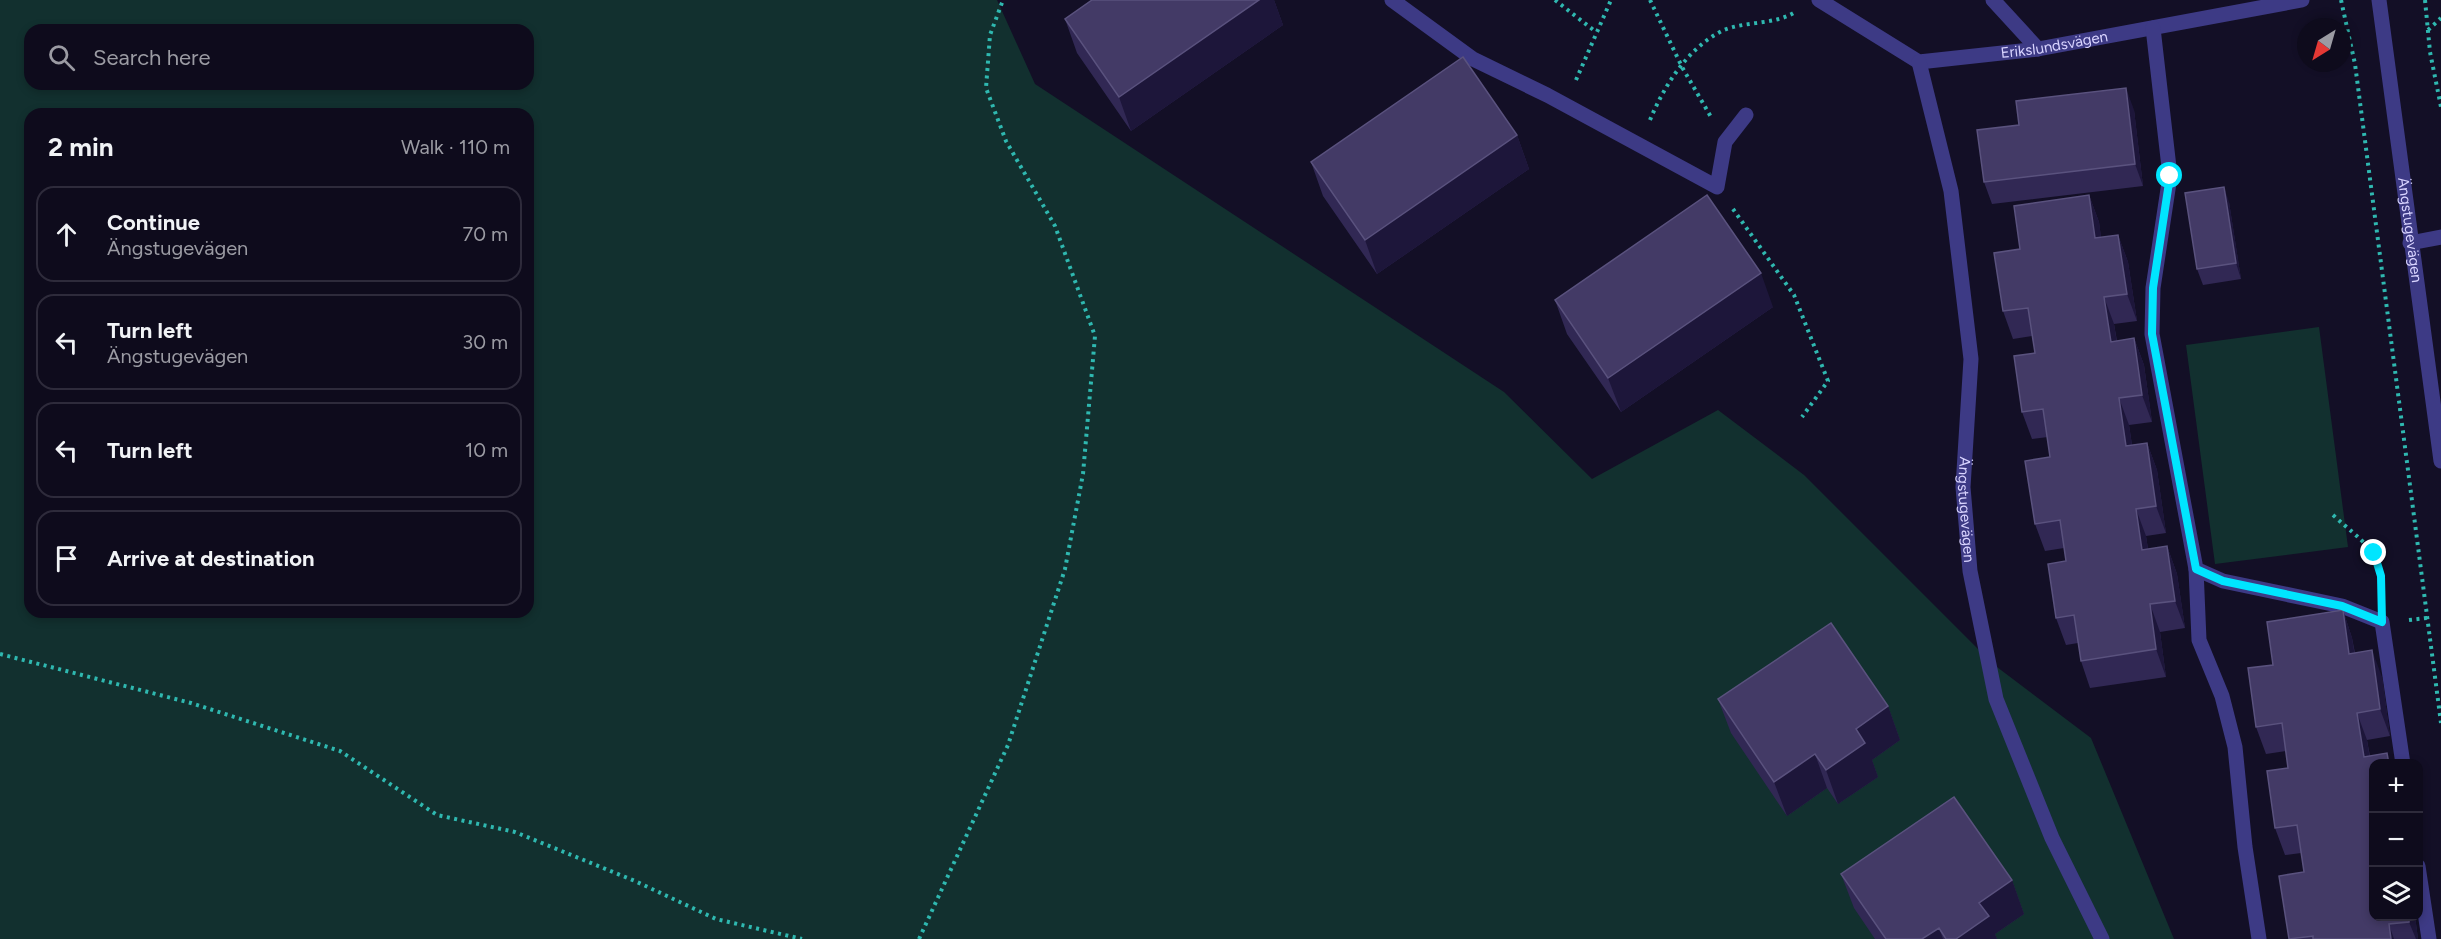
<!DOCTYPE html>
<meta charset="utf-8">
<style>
:root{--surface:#0e0b1c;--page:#1c1929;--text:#f1f3f6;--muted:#9b9ba3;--line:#2e2b3b}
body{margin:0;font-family:Figtree,sans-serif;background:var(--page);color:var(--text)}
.controls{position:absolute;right:18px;bottom:18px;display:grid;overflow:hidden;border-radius:12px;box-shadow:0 3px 9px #0003}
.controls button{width:54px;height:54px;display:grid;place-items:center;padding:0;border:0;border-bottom:2px solid var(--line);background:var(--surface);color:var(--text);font:30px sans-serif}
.compass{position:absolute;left:2297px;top:18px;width:54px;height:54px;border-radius:50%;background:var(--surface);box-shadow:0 3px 9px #0003;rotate:217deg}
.stop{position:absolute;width:18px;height:18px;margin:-14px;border:4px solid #00e5ff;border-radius:50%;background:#fff}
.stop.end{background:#00e5ff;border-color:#fff;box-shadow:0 2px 6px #0008}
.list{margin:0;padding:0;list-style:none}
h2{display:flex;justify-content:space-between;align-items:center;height:78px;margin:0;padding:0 24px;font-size:26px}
h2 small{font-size:20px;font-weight:400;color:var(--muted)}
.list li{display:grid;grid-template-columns:39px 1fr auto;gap:18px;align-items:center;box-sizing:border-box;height:96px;margin:0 12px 12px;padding:0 12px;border:2px solid var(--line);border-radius:18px}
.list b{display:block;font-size:22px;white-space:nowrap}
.list p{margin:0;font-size:20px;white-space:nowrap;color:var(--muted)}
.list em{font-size:20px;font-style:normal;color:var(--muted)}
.icon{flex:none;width:33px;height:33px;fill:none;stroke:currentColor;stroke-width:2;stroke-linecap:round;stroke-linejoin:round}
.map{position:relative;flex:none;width:2441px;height:939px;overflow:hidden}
.search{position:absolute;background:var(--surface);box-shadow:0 3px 9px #0003;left:24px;top:24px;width:510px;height:66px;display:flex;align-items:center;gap:15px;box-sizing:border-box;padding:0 21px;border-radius:18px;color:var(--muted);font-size:22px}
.panel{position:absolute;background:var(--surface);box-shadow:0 3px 9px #0003;left:24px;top:108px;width:510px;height:510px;border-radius:18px}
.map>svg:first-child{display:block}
.green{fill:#12302f;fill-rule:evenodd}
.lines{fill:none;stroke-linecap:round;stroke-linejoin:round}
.path{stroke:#2fb8b0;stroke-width:4;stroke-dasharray:3 4.5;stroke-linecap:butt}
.minor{stroke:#3d3a85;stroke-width:15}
.wall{fill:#312854}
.shaded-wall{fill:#1d163a}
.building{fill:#433a66;stroke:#5a527e;stroke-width:1.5}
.route{stroke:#00e5ff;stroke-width:8}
.labels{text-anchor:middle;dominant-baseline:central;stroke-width:4.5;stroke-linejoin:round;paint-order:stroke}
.street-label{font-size:15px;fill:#d9d4ff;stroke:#130f26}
</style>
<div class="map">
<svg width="2441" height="939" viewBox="0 0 2441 939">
<rect width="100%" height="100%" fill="#130f26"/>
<!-- green -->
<path class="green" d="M 0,0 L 997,0 L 1035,84 L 1504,392 L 1592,479 L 1718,410 L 1804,475 L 1993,664 L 2091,738 L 2174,939 L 0,939 ZM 30,30 L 528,30 L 528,84 L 30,84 ZM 30,114 L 528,114 L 528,612 L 30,612 Z
M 2319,327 L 2348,547 L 2215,564 L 2186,345 Z"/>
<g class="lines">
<!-- path -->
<path class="path" d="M 1555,0 L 1596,32
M 1650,0 L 1682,67 L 1711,117
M 2341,0 L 2355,64 L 2441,723
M 2425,0 L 2430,52 L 2441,107
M 2428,30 L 2441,18
M 1576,80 L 1611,0
M 1650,120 C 1664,86 1688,47 1724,30 C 1746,21 1775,25 1795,12
M 1733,209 L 1794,295 L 1828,381 L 1802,417
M 2333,515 C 2362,542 2380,548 2381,591
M 2409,620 L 2427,618
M 0,654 L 191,703 L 340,751 L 437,815 L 515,832 L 635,881 L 716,919 L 802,939
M 919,939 L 1008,745 L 1065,569 L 1083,474 L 1095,336 L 1055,226 L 1006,141 L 986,88 L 990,35 L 1003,0"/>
<!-- minor -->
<g class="minor">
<path d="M 1392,0 L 1473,59 L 1547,95 L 1717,187 L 1725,142 L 1746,115"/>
<path id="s1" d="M 1819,0 L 1919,62 L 2038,49 L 2302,0"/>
<path d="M 1993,0 L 2038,49"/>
<path id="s2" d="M 2379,0 L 2441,461"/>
<path d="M 2153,28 L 2170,176 L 2153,288 L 2152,334 L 2196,569 L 2223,581 L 2342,606 L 2382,622 L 2403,764"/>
<path id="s3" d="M 1919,62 L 1951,191 L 1971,359 L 1963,487 L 1970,571 L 1996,699 L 2052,838 L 2102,939"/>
<path d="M 2410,243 L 2441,237"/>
<path d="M 2196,569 L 2199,640 L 2222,696 L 2235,747 L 2245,847 L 2259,939"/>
<path d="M 2418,866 L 2429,939"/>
</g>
</g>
<!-- wall -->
<path class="wall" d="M 1092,0 L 1274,0 L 1283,25 L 1131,131 L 1077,53 L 1065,19 Z
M 2134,110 L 2143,186 L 1992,204 L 1984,182 Z
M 1517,135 L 1529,169 L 1377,274 L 1323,196 L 1311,162 Z
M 2089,195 L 2099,222 L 2101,238 L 2118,235 L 2128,262 L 2137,321 L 2114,324 L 2117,341 L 2134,338 L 2144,365 L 2152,422 L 2129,425 L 2132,445 L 2147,443 L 2157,470 L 2166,533 L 2146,536 L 2148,549 L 2167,546 L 2177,574 L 2185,628 L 2160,632 L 2166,677 L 2090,688 L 2081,661 L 2078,643 L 2066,645 L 2056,618 L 2066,561 L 2064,548 L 2045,551 L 2035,524 L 2050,457 L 2048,437 L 2032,439 L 2022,412 L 2035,353 L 2032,336 L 2013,339 L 2003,311 L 2020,249 Z
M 2229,202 L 2241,279 L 2203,285 L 2197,269 Z
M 1555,300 L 1773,307 L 1621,412 L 1567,334 Z
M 2343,610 L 2352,638 L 2355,653 L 2382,677 L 2390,736 L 2367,740 L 2370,756 L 2373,764 L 2373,916 L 2415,916 L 2418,939 L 2289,939 L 2304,872 L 2301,853 L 2285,855 L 2275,828 L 2288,768 L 2286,751 L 2266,754 L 2256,727 L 2273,665 Z
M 1718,699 L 1888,706 L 1900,740 L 1872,760 L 1878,777 L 1838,804 L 1827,788 L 1787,816 L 1731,733 Z
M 1841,874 L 2012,880 L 2024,914 L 1995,934 L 1997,939 L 1875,939 L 1854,908 Z"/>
<!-- shaded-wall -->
<path class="shaded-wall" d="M 1259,0 L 1274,0 L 1283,25 L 1131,131 L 1119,97 Z
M 2126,88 L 2134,110 L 2143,186 L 2135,164 Z
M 1517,135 L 1529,169 L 1377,274 L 1365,240 Z
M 2224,187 L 2229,202 L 2241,279 L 2236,263 Z
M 2089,195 L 2099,222 L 2105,266 L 2095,238 Z
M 2118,235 L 2128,262 L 2137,321 L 2127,294 Z
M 1761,273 L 1773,307 L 1621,412 L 1608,378 Z
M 2104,297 L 2114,324 L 2121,369 L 2111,342 Z
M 2134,338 L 2144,365 L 2152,422 L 2142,395 Z
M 2119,398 L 2129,425 L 2136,473 L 2126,446 Z
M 2147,443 L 2157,470 L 2166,533 L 2156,506 Z
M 2136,509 L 2146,536 L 2152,577 L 2142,550 Z
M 2167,546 L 2177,574 L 2185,628 L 2175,601 Z
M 2150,604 L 2160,632 L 2166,677 L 2156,649 Z
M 2343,610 L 2352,638 L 2359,681 L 2349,654 Z
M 2372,650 L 2382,677 L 2390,736 L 2380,709 Z
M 1888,706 L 1900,740 L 1872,760 L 1878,777 L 1838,804 L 1826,770 L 1856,729 Z
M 2357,713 L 2367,740 L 2373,779 L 2364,757 Z
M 1815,754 L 1827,788 L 1787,816 L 1774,782 Z
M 2012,880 L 2024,914 L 1995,934 L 1997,939 L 1956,939 L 1979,903 Z
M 2409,916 L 2415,916 L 2418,939 L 2416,939 L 2409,922 Z
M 2389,924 L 2394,939 L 2391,939 Z
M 1939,928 L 1943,939 L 1922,939 Z"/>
<!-- building -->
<path class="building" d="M 1092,0 L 1259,0 L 1119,97 L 1065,19 Z
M 1463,57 L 1517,135 L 1365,240 L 1311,162 Z
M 2126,88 L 2135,164 L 1984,182 L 1977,130 L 2019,125 L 2016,101 Z
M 2224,187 L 2236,263 L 2197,269 L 2185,193 Z
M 1707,195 L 1761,273 L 1608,378 L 1555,300 Z
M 2089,195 L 2095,238 L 2118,235 L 2127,294 L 2104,297 L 2111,342 L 2134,338 L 2142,395 L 2119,398 L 2126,446 L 2147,443 L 2156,506 L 2136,509 L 2142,550 L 2167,546 L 2175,601 L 2150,604 L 2156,649 L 2081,661 L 2074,615 L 2056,618 L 2048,564 L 2066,561 L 2060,520 L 2035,524 L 2025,461 L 2050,457 L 2043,409 L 2022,412 L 2014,356 L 2035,353 L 2028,308 L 2003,311 L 1994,253 L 2020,249 L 2014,206 Z
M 2343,610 L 2349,654 L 2372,650 L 2380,709 L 2357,713 L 2364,757 L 2387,753 L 2389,764 L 2373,764 L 2373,916 L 2409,916 L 2409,922 L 2389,924 L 2391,939 L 2313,939 L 2313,936 L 2289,939 L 2279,876 L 2304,872 L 2297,825 L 2275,828 L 2267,771 L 2288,768 L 2282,723 L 2256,727 L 2248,668 L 2273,665 L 2267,622 Z
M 1831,623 L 1888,706 L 1856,729 L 1865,743 L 1826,770 L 1815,754 L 1774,782 L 1718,699 Z
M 1954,797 L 2012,880 L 1979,903 L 1989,916 L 1956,939 L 1946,939 L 1939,928 L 1922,939 L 1886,939 L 1841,874 Z"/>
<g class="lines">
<!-- route -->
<path class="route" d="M 2170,176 L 2153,288 L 2152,334 L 2196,569 L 2223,581 L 2342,606 L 2382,622 L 2381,576 L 2374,553"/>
</g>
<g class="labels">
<!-- street labels -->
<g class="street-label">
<text stroke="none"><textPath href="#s1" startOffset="254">Erikslundsvägen</textPath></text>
<text stroke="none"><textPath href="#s2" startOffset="232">Ängstugevägen</textPath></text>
<text stroke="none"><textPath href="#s3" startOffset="453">Ängstugevägen</textPath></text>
</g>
</g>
</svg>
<div class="controls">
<button>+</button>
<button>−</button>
<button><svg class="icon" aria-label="layers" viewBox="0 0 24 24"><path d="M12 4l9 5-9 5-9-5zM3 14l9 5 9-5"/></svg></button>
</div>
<svg class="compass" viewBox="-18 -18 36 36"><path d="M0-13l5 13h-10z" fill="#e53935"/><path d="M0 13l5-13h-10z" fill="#9b9ba3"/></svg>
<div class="stop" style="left:2170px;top:176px"></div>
<div class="stop end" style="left:2374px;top:553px"></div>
<div class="search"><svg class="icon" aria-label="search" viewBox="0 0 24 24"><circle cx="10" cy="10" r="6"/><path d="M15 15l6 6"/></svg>Search here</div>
<section class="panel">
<h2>2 min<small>Walk · 110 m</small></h2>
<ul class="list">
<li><svg class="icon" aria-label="ahead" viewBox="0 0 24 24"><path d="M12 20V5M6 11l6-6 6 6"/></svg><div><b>Continue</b><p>Ängstugevägen</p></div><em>70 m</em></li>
<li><svg class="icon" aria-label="left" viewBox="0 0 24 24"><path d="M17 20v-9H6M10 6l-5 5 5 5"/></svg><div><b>Turn left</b><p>Ängstugevägen</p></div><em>30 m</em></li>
<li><svg class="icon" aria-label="left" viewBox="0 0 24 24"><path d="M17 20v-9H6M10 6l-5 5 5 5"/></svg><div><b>Turn left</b></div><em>10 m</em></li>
<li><svg class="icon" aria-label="arrive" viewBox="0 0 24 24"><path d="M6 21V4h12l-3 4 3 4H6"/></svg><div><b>Arrive at destination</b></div></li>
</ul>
</section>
</div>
